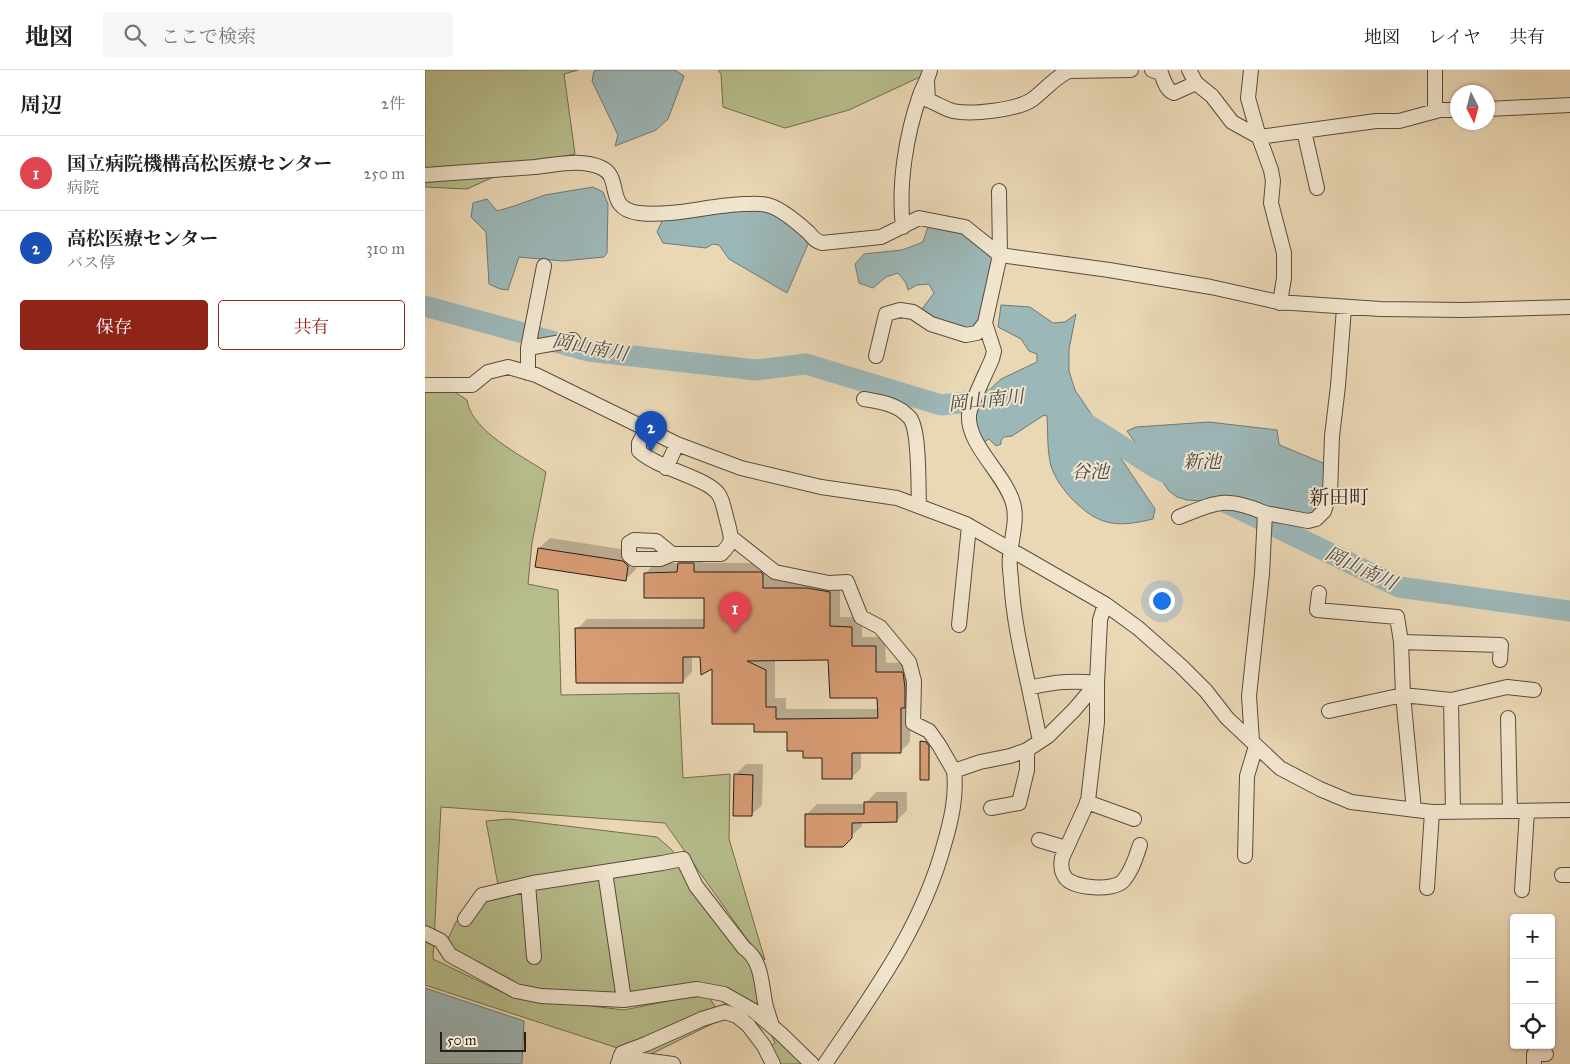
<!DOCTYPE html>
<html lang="ja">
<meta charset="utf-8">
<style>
:root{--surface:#fff;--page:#f6f6f6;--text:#222;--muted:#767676;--line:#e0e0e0;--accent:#8f2418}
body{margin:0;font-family:"IM FELL Great Primer","Noto Serif JP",serif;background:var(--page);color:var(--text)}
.controls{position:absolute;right:15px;bottom:15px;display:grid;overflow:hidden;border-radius:5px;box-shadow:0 1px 4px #0004}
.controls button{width:45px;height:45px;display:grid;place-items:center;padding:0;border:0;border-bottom:1px solid var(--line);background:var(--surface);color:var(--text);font:25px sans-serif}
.compass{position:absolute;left:1025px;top:15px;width:45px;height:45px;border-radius:50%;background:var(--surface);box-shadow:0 1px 4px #0004;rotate:174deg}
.scale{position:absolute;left:15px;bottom:12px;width:86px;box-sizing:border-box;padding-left:5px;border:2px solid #291d18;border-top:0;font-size:14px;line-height:18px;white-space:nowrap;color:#291d18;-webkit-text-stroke:4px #f1e5ce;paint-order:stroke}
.you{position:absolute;left:736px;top:530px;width:18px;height:18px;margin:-12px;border:4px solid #fff;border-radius:50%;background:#1a73e8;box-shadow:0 0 0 8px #1a73e833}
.badge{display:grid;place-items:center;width:32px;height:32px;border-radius:50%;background:var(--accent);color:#fff;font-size:16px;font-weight:700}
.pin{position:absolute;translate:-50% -41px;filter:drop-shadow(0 1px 2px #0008)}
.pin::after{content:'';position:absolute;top:26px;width:18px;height:15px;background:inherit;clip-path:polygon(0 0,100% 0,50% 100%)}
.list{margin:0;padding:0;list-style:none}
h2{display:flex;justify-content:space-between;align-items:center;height:65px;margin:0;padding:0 20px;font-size:21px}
h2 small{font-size:16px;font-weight:400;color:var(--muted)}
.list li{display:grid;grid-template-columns:32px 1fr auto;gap:15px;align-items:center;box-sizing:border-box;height:75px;padding:0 20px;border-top:1px solid var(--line)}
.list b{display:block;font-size:19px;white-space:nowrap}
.list p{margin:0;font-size:16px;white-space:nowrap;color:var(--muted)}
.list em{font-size:16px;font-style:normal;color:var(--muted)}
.actions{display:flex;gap:10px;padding:15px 20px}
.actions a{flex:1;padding:11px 0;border:1px solid var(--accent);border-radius:5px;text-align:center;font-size:18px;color:var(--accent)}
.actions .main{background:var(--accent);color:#fff}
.icon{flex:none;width:28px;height:28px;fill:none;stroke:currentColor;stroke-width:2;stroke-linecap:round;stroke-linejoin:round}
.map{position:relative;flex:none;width:1145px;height:994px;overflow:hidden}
header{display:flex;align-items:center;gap:30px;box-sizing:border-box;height:70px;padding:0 25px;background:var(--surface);border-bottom:1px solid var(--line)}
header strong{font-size:24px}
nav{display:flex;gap:28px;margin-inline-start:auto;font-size:18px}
.search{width:350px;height:45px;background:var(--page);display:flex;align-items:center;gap:12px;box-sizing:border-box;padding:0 18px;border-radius:5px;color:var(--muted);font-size:19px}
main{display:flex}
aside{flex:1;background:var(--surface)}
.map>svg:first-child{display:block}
.green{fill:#b7be8c;stroke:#706e52}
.water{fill:#9cb7b8;stroke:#6e7978}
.shadow{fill:#0003;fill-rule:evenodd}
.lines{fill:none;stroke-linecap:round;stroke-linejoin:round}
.river{stroke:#9cb7b8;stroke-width:21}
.building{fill:#d79b73;stroke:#291d18;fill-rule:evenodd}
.street-casing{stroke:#594c3f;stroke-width:16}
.street{stroke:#f1e5ce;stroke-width:14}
.labels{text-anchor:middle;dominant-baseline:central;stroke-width:4;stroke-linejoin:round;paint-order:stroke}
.water-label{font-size:19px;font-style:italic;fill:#4c4b48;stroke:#f1e5ce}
.quarter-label{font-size:20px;fill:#291d18;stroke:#f1e5ce}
</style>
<header>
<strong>地図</strong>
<div class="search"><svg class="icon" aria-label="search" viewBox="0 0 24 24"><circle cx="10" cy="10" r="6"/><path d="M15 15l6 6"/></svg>ここで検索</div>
<nav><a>地図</a><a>レイヤ</a><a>共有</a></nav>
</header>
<main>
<aside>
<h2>周辺<small>2件</small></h2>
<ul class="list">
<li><span class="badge" style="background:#e0444e">1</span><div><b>国立病院機構高松医療センター</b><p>病院</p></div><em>250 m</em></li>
<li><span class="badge" style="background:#1a4fb4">2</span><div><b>高松医療センター</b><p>バス停</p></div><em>310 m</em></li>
</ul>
<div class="actions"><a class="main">保存</a><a>共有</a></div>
</aside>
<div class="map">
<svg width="1145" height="994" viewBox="0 0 1145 994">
<rect width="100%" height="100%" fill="#ead7b4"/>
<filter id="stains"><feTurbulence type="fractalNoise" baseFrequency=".004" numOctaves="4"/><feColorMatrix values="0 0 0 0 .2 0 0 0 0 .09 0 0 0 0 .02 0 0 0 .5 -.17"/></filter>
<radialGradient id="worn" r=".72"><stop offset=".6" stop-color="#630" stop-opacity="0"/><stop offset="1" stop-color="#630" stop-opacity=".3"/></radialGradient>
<!-- green -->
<path class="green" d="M 0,0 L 153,0 L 139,4 L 150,84 L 95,95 L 42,119 L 0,117 Z
M 293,0 L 499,0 L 497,6 L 424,40 L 360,58 L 298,37 L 296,4 Z
M 0,318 L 25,319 L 42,330 C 46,361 96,385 121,402 L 107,473 L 103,514 L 133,520 L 136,625 L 254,623 L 258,708 L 305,704 L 304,769 L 340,890 L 321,868 L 240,753 L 16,737 L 8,889 L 85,926 L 199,940 L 282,923 L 297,949 L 220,987 L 0,915 Z
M 84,749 L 232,767 L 246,779 L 258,795 L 330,895 L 337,937 L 379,994 L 349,994 L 345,977 L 350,973 L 334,938 L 299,920 L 196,925 L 92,919 L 19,877 L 31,852 L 51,826 L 73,815 L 61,751 Z"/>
<!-- water -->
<path class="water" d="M 174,0 L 250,0 L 259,6 L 243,49 L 231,60 L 190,76 L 193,65 L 167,11 L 169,1 Z
M 168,117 L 178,122 L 183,134 L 182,183 L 179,187 L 138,191 L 94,187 L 83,220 L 75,219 L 64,214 L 61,162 L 46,147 L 48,133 L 62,129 L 72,141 L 89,136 L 120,125 Z
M 338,138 L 352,143 L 384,172 L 362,223 L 304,189 L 294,175 L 288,174 L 281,178 L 238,173 L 232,162 L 238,149 Z
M 504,153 L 542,162 L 568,187 L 553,251 L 545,261 L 516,252 L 497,239 L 509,223 L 504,214 L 492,215 L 483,220 L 481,213 L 473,203 L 461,207 L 448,218 L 434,213 L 430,194 L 439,184 L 477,180 L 498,172 Z
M 576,235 L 605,237 L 628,253 L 640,252 L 651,244 L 644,279 L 644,301 L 650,320 L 730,439 L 728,449 C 691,458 674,456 647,429 C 639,420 630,409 626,396 C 622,382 623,361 622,346 L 619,345 L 587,366 L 579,367 L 576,370 L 576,374 L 571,376 L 564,369 L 559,372 L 549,359 L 548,344 L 558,326 L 576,309 L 612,292 L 612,284 L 604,281 L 596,269 L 573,257 Z
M 784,352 L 852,360 L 854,374 L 857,376 L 898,393 C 902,411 897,429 890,445 L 884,448 L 800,427 L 777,431 L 762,430 L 752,427 L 744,421 L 702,361 L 711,357 Z
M 0,918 L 99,951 L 97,994 L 0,994 Z"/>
<!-- shadow -->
<path class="shadow" d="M 125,468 L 208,481 L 214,485 L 211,499 L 201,509 L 114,478 Z
M 264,483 L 278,483 L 278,493 L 346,493 L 348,508 L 393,508 L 415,512 L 415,547 L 437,547 L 437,567 L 460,567 L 461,593 L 487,592 L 485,672 L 475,682 L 436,682 L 436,698 L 426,708 L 398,687 L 379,679 L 363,660 L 330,653 L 288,597 L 276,586 L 267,586 L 267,602 L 257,612 L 152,559 L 162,549 L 280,549 L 280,527 L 221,503 L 230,493 L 254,493 ZM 350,589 L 405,589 L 454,626 L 454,639 L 361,639 L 361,628 L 350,628 Z
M 498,671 L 502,671 L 505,675 L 504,709 L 496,672 Z
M 321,694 L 338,694 L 337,735 L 326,745 L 310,705 Z
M 451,722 L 482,722 L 482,740 L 471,751 L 437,751 L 437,756 L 417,775 L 381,745 L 392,734 L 440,734 Z"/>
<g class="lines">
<!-- river -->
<path class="river" d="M 0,236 L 163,281 L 331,300 L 381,294 L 516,335 L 569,329
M 656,350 L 729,397 L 752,408
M 802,433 L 974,517 L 1145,541"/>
</g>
<!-- building -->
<path class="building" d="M 113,478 L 198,491 L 203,496 L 201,511 L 110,497 Z
M 253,493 L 269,493 L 269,502 L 336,502 L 338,504 L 338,518 L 382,518 L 405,522 L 405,556 L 427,557 L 427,576 L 451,576 L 451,602 L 478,602 L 480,618 L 480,638 L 476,638 L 476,683 L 427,683 L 427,709 L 397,709 L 397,688 L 378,688 L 378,681 L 362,681 L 362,662 L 329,662 L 329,654 L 287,654 L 287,599 L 276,605 L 275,587 L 258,587 L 258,613 L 151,613 L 150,558 L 279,558 L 279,528 L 219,528 L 219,503 L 252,502 ZM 403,590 L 405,628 L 452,628 L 453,648 L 351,649 L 351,637 L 341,637 L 341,600 L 322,591 Z
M 495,671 L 501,672 L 504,676 L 504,710 L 495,710 Z
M 309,704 L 328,705 L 327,746 L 308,746 Z
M 439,732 L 472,732 L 472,752 L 427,753 L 427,768 L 418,777 L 380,777 L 380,744 L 439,744 Z"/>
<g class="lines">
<!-- street casing -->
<g class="street-casing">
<path id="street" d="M 727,0 L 736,3 C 739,11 741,20 749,23 L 771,13
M 764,0 L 771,13 L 787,26 L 807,52 L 834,67 L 951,51 L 974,51 L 1015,40 L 1032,40
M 826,0 L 823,28 L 834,67 L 846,100 L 848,111 L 846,133 L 859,183 L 859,208 L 855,233
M 502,12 L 503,30 C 511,33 520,39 528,41 C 546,45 593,40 608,29 C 620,20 630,7 644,1 L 706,0
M 1062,39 L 1145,35
M 1010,41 L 1010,0
M 879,61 L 892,118
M 0,105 C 37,102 73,100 110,97 C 131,95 156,88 177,98 C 198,108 179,139 214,143 C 248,147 285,135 319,134 C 326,134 335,133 342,135 C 354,137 374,154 383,162 C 388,167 389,171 397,173 L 456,167 L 494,148 L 540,157 L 575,185 L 684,200 L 786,217 L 853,232 L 955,239 L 1039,240 L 1145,237
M 574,121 L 575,185 L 560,253 L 569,281 L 567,289 C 562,301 545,335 544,345 C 542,375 580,404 588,433 C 593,450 586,469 585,486 C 584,493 585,501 586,509 C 588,546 596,582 604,618 C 628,612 646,610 672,613 L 672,652 L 663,731 L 637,788 C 636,794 636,802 640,807 C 648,819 689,821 698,811 C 707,801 711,787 715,775
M 478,157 C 473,115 481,65 495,25 C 498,16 503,10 505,0
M 103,278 L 148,270
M 451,286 L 461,244 L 475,240 L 488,242 L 506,254 L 541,265 L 552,263 L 560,253
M 103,303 L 103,278 L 119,196
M 0,315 L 47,315 L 63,302 L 83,297 L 111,305 L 252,374 L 316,398 L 396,417 L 472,428 L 541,454 L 680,534 L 713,558 L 756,596 L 781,621 L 802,648 L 855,698 L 895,719 L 926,732 L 1007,742 L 1145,740
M 439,329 C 456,332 473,334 485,348 C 495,361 493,418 494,436
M 221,360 L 214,373 L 214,381 C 233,399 284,408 294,425 C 299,433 300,445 303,454 C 307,470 308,472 296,484 L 247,484 L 235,489 L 209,489 L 204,485 L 204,473 L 209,470 L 231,471 L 247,484
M 241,398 L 252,374
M 754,447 C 792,432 801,426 840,443
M 307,468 L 350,502 L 404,513 L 422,512 L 436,547 L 455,557 L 484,592 L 489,611 L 488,653 L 504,661 L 514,675 L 529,701 L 555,692 L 585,686 L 602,680 L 623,666 L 649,640 L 672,613 L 675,550 L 680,534
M 894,523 L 892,540 L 972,547 L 976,572 L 978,625 L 989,740
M 534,555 L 544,456
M 976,572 L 1076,575 L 1075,590
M 604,618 L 615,671
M 1026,630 L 1028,742
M 904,641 L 978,625 L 1026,630 L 1082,617 L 1109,620
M 1083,648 L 1085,741
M 827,671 L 824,626 L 837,504 L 840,443 L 883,451 L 891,449 L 899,441 L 905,423 L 907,366 L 913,316 L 919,238
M 662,732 L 709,749
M 566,738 L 594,733 L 602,700 L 602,680
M 614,770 L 641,778
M 820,786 L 822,706 L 831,676
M 180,802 L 199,930
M 1137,805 L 1145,805
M 103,814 L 109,887
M 1002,818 L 1007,742
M 1097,820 L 1102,741
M 40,849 L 57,825 L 108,813 L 237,793 L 258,789 L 271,816 L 319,878 C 338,891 336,916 341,937 C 343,943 345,950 347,956
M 0,863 L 16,871 L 25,885 L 91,921 L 116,926 L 199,930 L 272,919 L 299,924 L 329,941 L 355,963 L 387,994
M 195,987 L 248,994
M 193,994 L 197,983 L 221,974 L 277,949 L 300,942 L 312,946 L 323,955 L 339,976 L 348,994
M 400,994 C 448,923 496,859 519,775 C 526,751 532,726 529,701
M 1109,994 L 1109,984 L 1121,984"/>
</g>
<!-- street -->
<use href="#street" class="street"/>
</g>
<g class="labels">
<!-- water labels -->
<g class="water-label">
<text transform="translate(165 277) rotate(11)">岡山南川</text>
<text transform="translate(561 330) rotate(-6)">岡山南川</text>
<text x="777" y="391">新池</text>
<text x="665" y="401">谷池</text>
<text transform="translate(936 498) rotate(25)">岡山南川</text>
</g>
<!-- quarter labels -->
<g class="quarter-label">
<text x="914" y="427">新田町</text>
</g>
</g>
<rect width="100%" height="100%" filter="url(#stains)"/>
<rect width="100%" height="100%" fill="url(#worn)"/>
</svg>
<div class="controls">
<button>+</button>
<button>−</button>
<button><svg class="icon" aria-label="locate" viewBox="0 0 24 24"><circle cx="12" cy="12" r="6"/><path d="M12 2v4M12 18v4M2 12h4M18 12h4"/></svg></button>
</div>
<svg class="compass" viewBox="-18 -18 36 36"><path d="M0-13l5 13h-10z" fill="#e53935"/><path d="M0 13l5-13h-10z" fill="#767676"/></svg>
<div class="scale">50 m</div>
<div class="you"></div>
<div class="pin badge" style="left:310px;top:563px;background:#e0444e">1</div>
<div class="pin badge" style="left:226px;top:382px;background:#1a4fb4">2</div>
</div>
</main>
